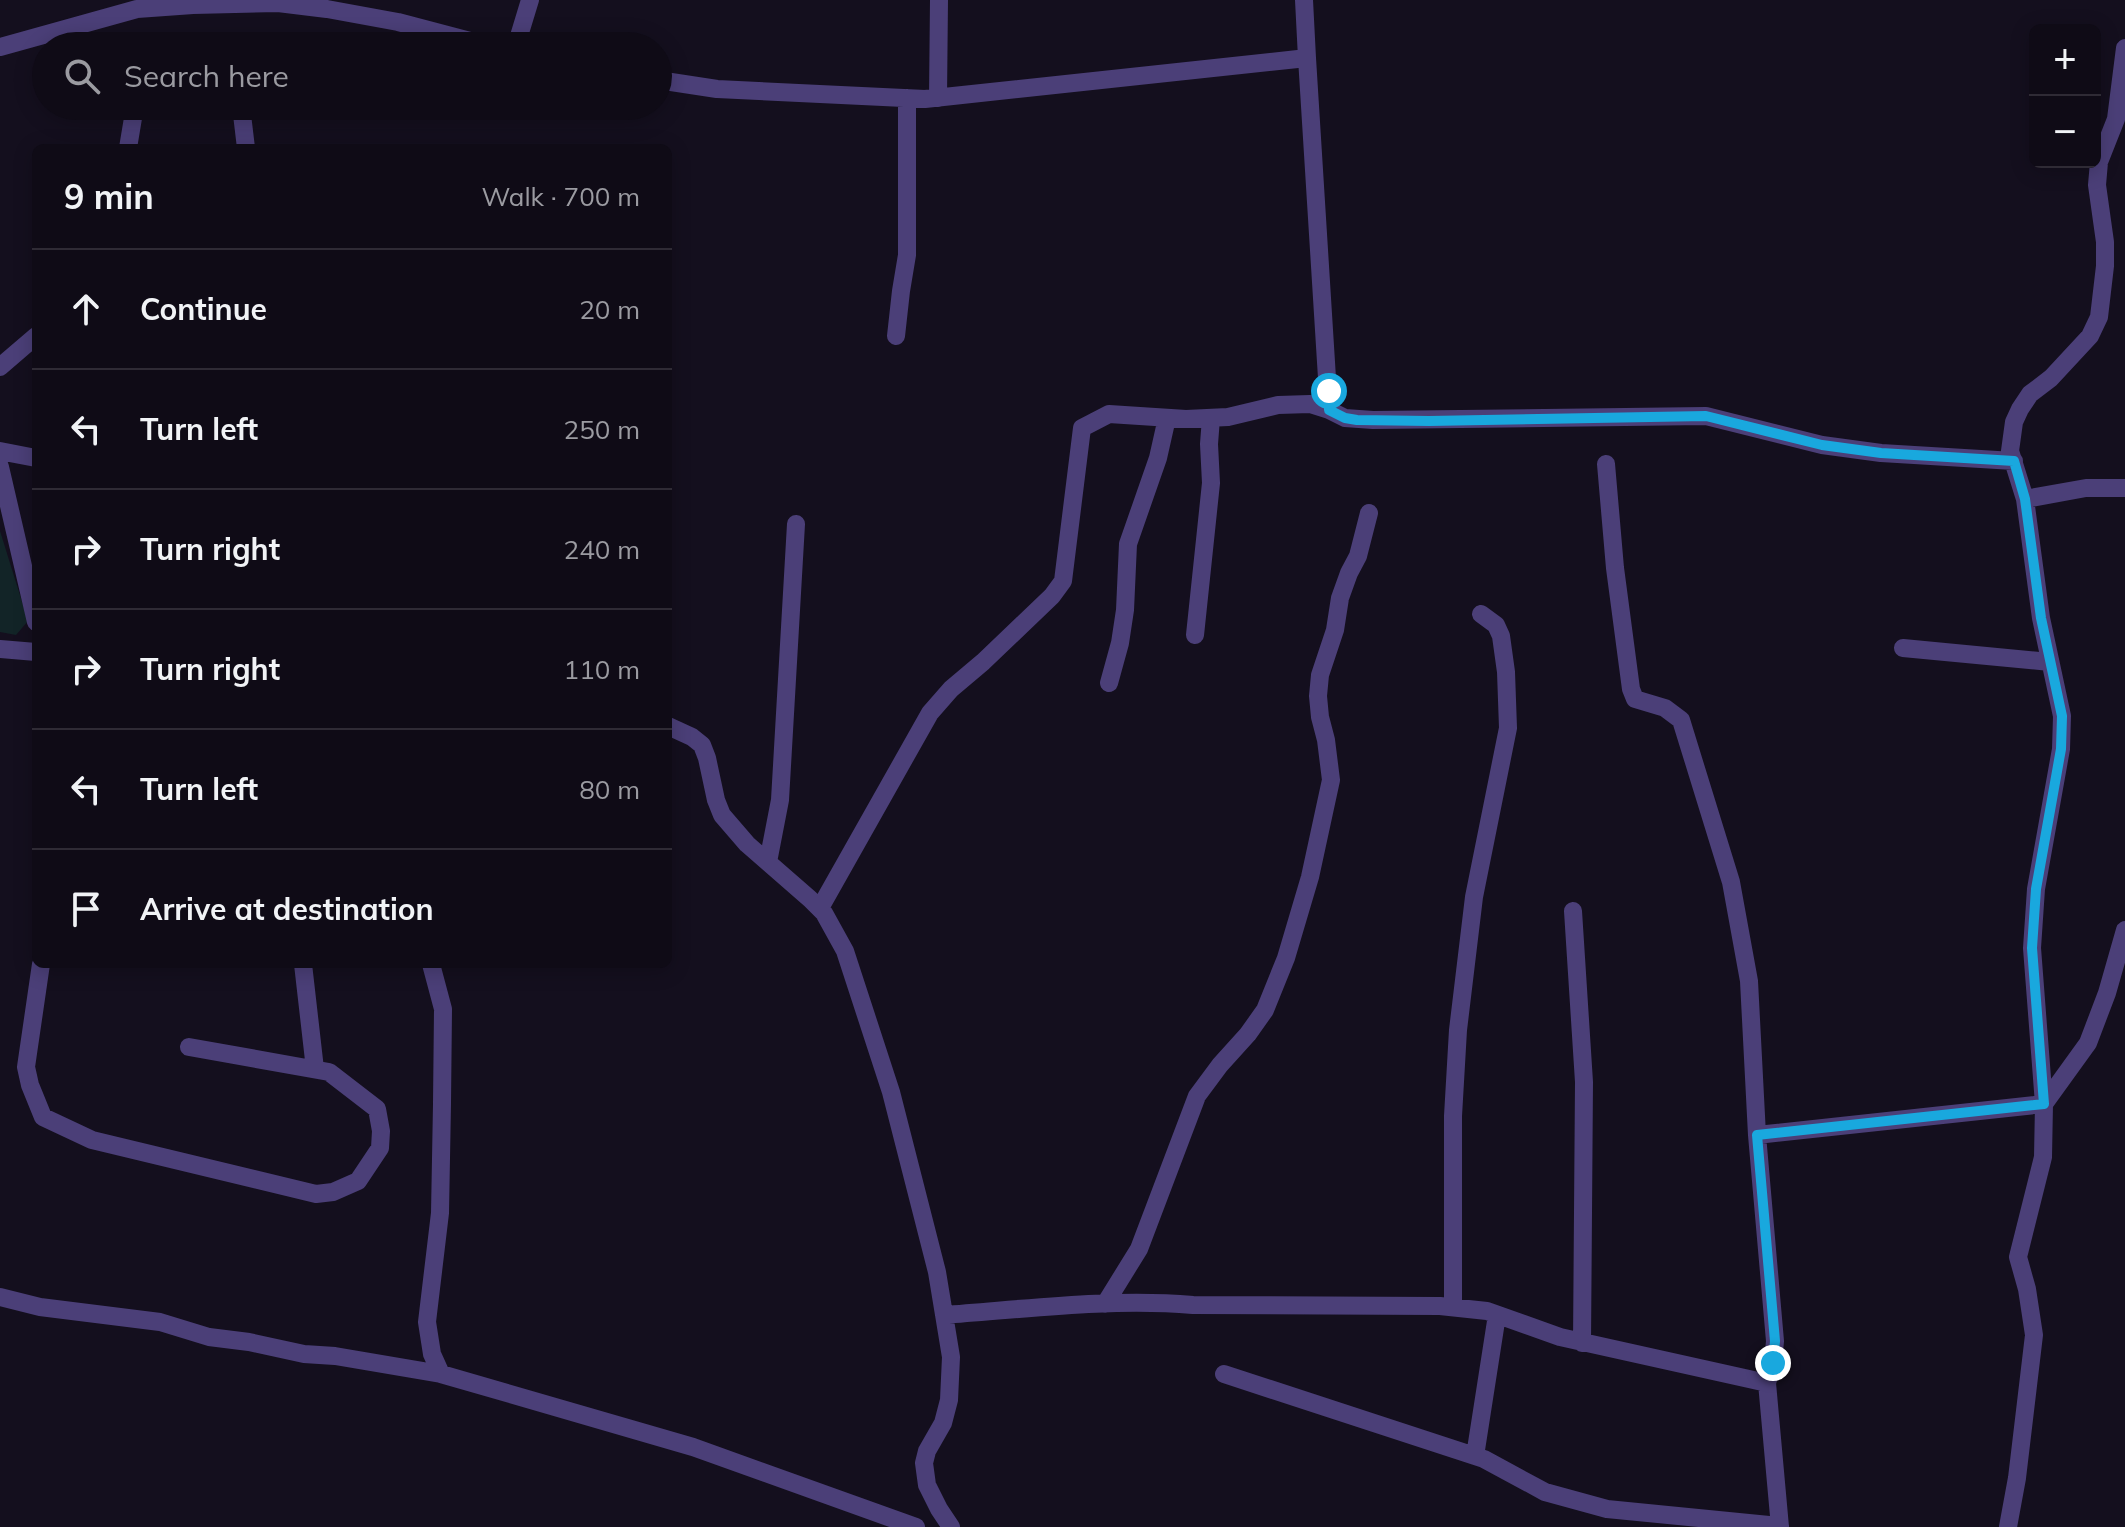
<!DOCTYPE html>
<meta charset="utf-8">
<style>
:root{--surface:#0f0b16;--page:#1d1923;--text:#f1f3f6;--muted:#9b9ba1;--line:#2f2b35}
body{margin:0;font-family:Mulish,sans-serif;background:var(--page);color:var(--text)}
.controls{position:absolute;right:24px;top:24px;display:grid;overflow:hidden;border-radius:12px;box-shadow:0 4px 20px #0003}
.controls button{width:72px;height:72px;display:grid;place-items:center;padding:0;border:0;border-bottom:2px solid var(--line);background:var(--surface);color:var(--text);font:40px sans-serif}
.stop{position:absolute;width:24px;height:24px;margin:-18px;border:6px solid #19a8de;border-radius:50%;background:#fff}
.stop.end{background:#19a8de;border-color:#fff;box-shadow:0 2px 8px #0008}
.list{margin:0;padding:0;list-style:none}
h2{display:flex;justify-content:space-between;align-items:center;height:104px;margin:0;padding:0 32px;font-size:34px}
h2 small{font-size:26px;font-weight:400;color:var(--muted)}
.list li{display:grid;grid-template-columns:52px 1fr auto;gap:24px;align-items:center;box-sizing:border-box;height:120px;padding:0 32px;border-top:2px solid var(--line)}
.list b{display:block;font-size:30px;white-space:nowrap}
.list em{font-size:26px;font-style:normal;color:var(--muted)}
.icon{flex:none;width:44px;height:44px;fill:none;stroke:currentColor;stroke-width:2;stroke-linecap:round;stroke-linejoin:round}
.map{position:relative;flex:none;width:2125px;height:1527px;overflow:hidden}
.search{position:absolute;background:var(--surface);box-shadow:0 4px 20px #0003;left:32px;top:32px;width:640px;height:88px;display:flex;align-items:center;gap:20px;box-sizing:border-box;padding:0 28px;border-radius:44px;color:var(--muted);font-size:30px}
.panel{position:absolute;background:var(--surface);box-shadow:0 4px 20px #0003;left:32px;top:144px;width:640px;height:824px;border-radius:12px}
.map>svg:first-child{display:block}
.green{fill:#122427}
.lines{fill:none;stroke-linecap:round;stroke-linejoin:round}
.minor{stroke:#4b3f78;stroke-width:18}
.route{stroke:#19a8de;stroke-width:10}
</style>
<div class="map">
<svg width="2125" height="1527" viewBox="0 0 2125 1527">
<rect width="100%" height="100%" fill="#140f1e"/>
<!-- green -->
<path class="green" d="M 0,531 L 28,621 L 16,635 L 0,632 Z"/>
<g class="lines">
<!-- minor -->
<path class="minor" d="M 1304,0 L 1307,58
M 516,46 L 530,0
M 0,47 L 137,9 L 193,5 L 278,3 L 327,9 L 398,22 L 489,46
M 658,80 L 717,89 L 925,99 L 1307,58 L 1329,410 L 1345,418 L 1373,420 L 1706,416 L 1822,445 L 1881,453 L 2014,461
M 938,98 L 939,0
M 241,106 L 246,148
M 128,148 L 135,106
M 896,336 L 901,291 L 907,255 L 907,98
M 0,367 L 36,336
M 0,451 L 36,458
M 0,467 L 36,622
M 2025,499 L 2086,488 L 2125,488
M 1195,635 L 1211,483 L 1209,444 L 1211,418
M 1903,648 L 2050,662
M 0,649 L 36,652
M 1109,683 L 1120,643 L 1125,610 L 1128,544 L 1158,458 L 1167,418
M 668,726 L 692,737 L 702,745 L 707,758 L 716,800 L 722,815 L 747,844 L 810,899 L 824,913 L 845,951 L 891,1092 L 937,1272 L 951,1357 L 949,1400 L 943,1423 L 927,1451 L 924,1463 L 927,1485 L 939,1509 L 951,1527
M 768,862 L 780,800 L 796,524
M 820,908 L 930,713 L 951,689 L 983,662 L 1052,596 L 1063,581 L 1082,428 L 1109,414 L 1186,419 L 1228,417 L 1278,405 L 1310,404 L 1329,410
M 1573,911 L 1584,1082 L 1582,1343
M 41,964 L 26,1067 L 30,1085 L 43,1117 L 92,1140 L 316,1194 L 333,1192 L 358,1181 L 380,1148 L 381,1131 L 377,1109 L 329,1072 L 189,1047
M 303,964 L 315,1069
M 431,964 L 443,1009 L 442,1104 L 440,1213 L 427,1322 L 432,1354 L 441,1374
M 1757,1135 L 2044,1104 L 2088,1043 L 2107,993 L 2125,930
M 0,1297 L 40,1307 L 160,1322 L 209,1337 L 249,1342 L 304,1354 L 335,1356 L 441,1374 L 693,1447 L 916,1527
M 1105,1304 L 1139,1249 L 1197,1096 L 1220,1065 L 1248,1034 L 1265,1010 L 1286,958 L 1310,877 L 1331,780 L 1326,740 L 1320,717 L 1318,696 L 1320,675 L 1335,630 L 1340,598 L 1349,573 L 1358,556 L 1369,513
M 1453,1307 L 1453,1116 L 1458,1030 L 1474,897 L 1508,728 L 1506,672 L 1501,636 L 1496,625 L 1481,614
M 944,1315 C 1027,1309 1111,1298 1193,1305 L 1440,1306 L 1487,1311 L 1560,1337 L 1767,1383 L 1773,1363 L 1775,1341 L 1757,1135 L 1749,981 L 1731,882 L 1681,720 L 1665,708 L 1635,699 L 1631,689 L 1615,568 L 1606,464
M 1224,1374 L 1484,1459 L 1545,1492 L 1607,1509 L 1780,1526
M 1767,1383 L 1780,1527
M 1475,1456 L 1497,1315
M 2008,1527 L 2017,1478 L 2034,1335 L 2027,1289 L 2018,1257 L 2043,1157 L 2044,1104 L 2032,948 L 2036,889 L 2061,749 L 2062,716 L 2041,618 L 2025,499 L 2010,451 L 2014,422 L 2020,409 L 2030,394 L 2051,378 L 2090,336 L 2099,317 L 2105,266 L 2105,242 L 2097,185 L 2099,162 L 2116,119 L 2125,48"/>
</g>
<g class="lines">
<!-- route -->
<path class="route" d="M 1329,391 L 1329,410 L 1345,418 L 1357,420 L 1429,421 L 1706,416 L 1822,445 L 1881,453 L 2014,461 L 2025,499 L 2041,618 L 2062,716 L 2061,749 L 2036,889 L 2032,948 L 2044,1104 L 1757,1135 L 1775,1341 L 1773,1363"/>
</g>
</svg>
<div class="controls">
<button>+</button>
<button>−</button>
</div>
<div class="stop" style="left:1329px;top:391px"></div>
<div class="stop end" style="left:1773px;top:1363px"></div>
<div class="search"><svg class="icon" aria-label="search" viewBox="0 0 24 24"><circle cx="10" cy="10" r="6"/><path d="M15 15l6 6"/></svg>Search here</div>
<section class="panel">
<h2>9 min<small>Walk · 700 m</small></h2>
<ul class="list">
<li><svg class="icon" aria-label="ahead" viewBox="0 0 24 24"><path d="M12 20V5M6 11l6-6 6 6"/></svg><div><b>Continue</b></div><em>20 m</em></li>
<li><svg class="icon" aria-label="left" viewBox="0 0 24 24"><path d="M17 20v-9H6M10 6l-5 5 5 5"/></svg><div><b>Turn left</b></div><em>250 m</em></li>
<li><svg class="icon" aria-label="right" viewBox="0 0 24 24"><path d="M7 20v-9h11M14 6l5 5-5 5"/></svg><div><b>Turn right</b></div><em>240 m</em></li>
<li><svg class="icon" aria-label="right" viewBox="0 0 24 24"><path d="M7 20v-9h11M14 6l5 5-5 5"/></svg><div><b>Turn right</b></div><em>110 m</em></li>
<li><svg class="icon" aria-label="left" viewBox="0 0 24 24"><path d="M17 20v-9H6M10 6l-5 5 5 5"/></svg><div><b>Turn left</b></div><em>80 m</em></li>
<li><svg class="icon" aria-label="arrive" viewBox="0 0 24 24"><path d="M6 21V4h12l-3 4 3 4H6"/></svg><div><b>Arrive at destination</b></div></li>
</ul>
</section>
</div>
